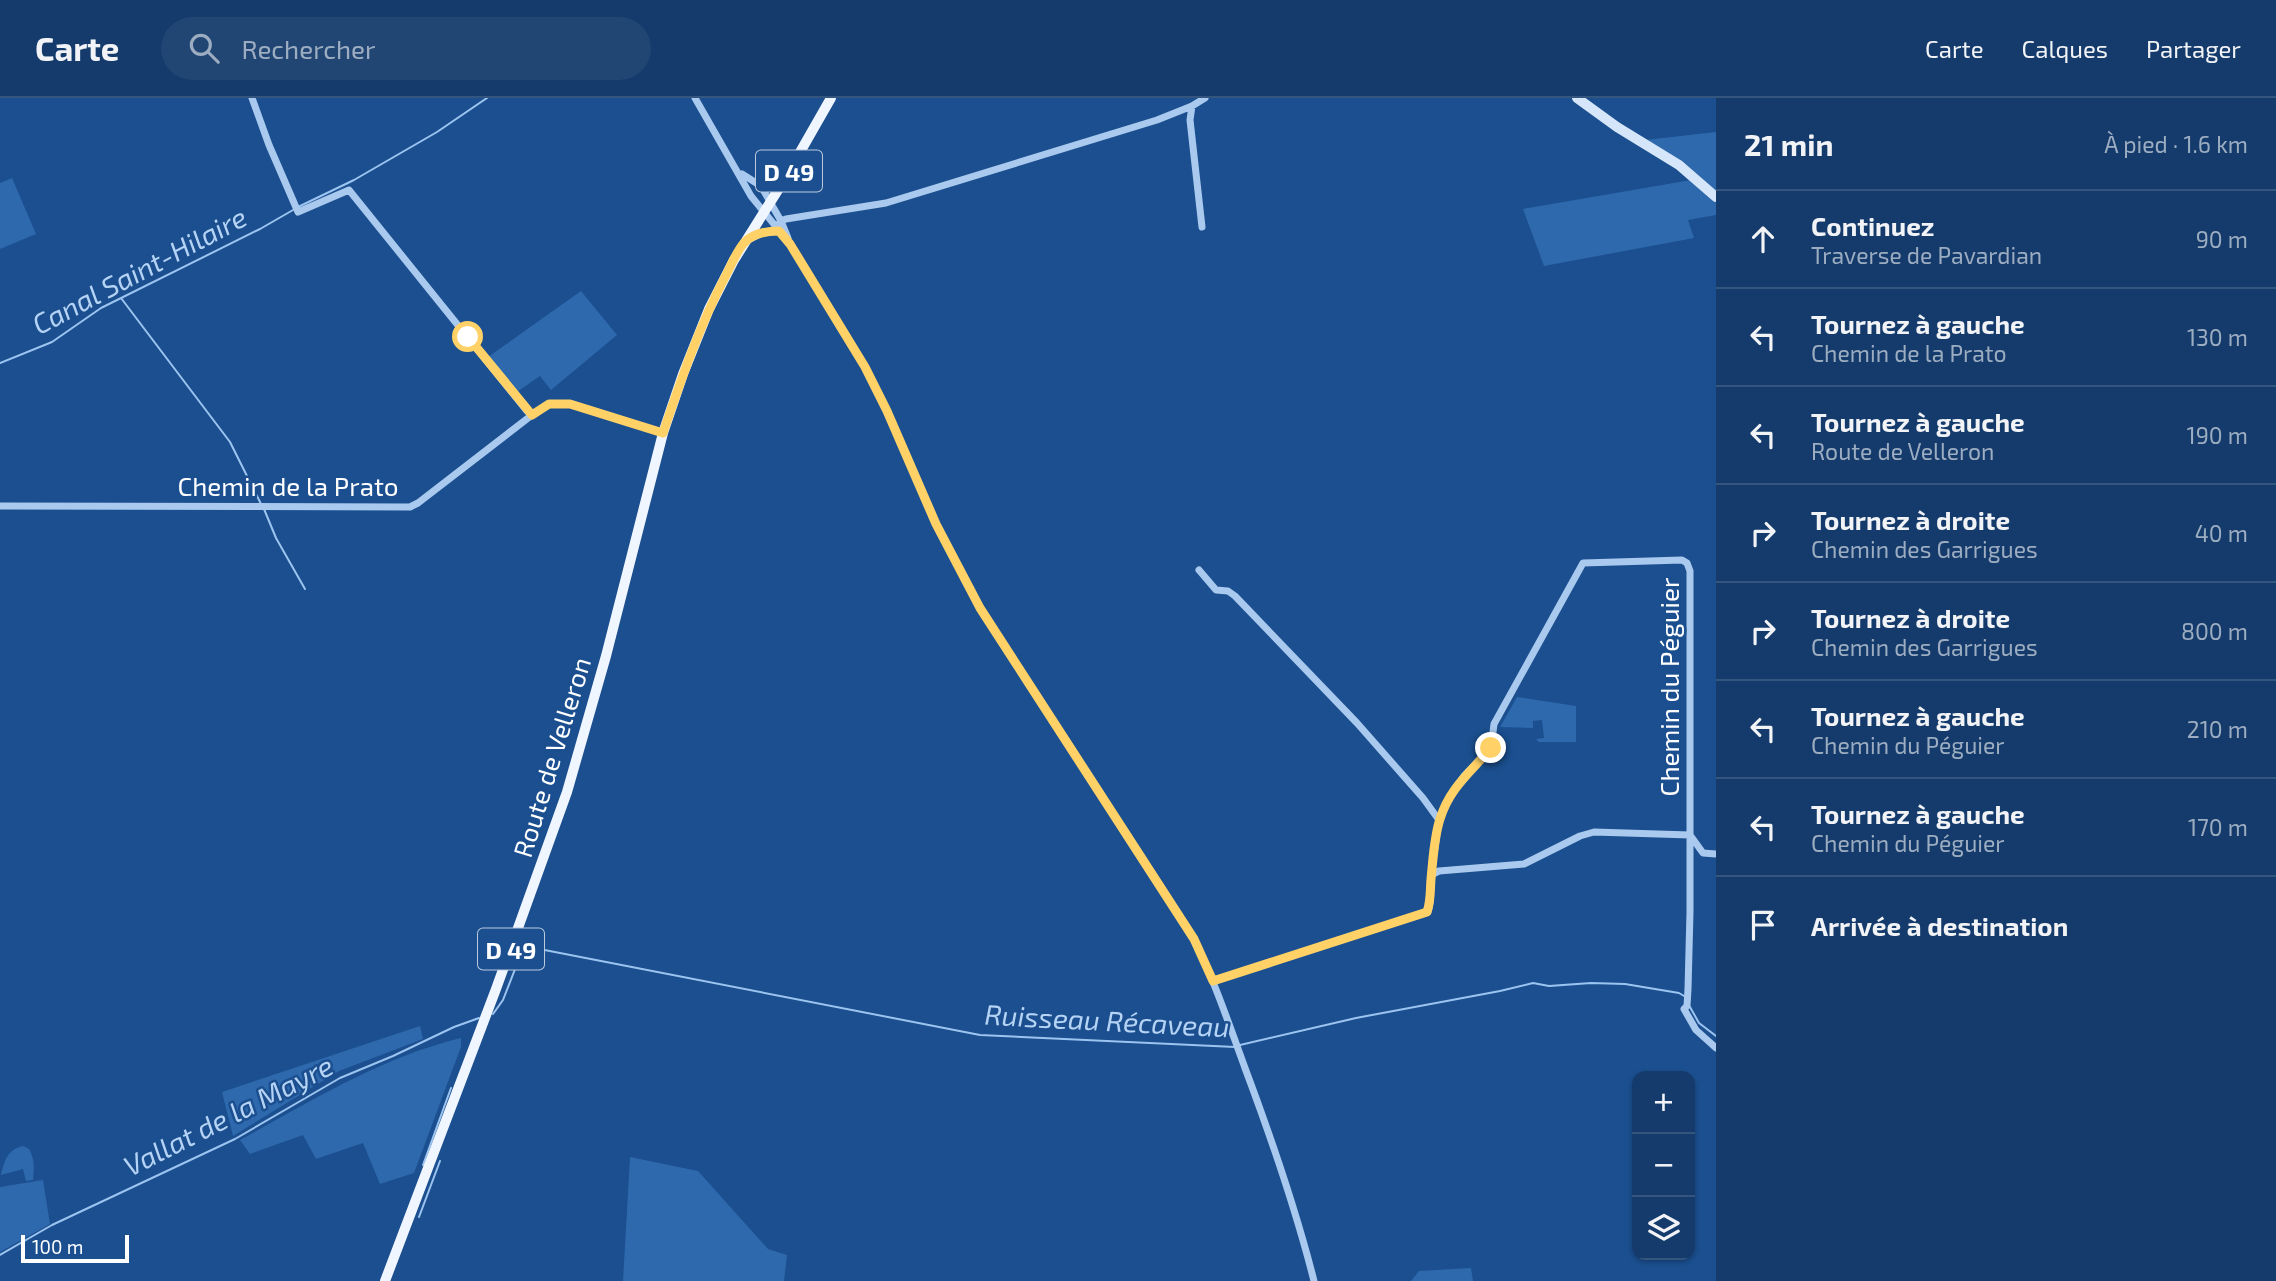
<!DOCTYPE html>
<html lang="fr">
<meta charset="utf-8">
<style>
:root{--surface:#143b6b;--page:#214673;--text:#f1f3f6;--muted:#9dadc1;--line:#33557e}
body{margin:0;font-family:"Exo 2",sans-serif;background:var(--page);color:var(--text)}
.controls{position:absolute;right:21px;bottom:21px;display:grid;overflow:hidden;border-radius:14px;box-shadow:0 2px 5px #0004}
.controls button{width:63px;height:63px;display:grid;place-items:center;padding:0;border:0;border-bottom:2px solid var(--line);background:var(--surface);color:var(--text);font:35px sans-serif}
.scale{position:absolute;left:21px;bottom:18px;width:108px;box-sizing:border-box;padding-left:7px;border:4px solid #fff;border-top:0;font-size:19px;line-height:24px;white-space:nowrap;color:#fff;-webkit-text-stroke:5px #1b4f8f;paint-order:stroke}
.stop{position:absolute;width:21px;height:21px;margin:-16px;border:5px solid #ffd166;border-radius:50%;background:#fff}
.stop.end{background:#ffd166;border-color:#fff;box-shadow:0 2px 7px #0008}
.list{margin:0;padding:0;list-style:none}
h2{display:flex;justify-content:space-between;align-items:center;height:91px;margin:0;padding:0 28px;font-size:30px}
h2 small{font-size:23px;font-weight:400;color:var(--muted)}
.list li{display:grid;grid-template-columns:46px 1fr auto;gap:21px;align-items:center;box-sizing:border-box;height:98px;padding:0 28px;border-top:2px solid var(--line)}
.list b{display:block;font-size:26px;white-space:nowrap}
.list p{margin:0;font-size:23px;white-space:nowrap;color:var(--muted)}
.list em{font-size:23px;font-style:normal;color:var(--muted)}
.icon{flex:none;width:38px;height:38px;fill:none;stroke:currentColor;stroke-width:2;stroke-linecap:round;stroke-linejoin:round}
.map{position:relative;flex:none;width:1716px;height:1183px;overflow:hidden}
header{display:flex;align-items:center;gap:42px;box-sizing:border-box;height:98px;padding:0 35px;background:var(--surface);border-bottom:2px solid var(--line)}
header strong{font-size:33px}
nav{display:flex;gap:38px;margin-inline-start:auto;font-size:24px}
.search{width:490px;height:63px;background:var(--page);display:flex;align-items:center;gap:18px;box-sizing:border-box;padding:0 24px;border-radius:38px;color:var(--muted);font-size:26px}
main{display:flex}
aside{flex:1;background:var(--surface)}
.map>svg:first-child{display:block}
.green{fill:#2e69ad}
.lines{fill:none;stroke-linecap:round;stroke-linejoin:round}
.stream{stroke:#9cc4f0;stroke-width:2}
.street{stroke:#a9c9ee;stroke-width:7}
.secondary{stroke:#d6e6fa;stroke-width:10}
.primary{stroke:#f0f6ff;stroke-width:10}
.route{stroke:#ffd166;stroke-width:9}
.labels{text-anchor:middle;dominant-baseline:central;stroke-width:5;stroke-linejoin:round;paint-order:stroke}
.shield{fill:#1b4f8f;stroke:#bbcadd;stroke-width:2}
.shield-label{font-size:24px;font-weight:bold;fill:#fff}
.street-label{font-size:26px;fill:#fff;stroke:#1b4f8f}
.water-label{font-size:28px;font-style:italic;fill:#b5d3f5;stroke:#1b4f8f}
</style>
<header>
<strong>Carte</strong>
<div class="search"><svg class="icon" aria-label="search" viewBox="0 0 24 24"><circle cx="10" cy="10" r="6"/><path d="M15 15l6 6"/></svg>Rechercher</div>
<nav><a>Carte</a><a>Calques</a><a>Partager</a></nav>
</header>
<main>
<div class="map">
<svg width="1716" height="1183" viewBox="0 0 1716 1183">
<rect width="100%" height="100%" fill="#1b4f8f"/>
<!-- green -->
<path class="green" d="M 1716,34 L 1716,92 L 1645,42 Z
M 12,80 L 36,136 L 0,151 L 0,85 Z
M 1691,82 L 1716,104 L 1716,117 L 1688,122 L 1694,140 L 1544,168 L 1523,111 Z
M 581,193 L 617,237 L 551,292 L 540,278 L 517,294 L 488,259 Z
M 1517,599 L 1576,608 L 1576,644 L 1539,644 L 1536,641 L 1544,640 L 1542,622 L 1533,623 L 1533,630 L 1500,629 Z
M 420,928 L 423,941 L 339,973 L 233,1038 L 222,994 Z
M 461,940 L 461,949 L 414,1075 L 380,1086 L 363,1045 L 316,1061 L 303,1037 L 250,1056 L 240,1042 C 311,1003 382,959 461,940 Z
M 23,1048 L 29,1051 C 35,1061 34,1071 33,1082 L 26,1083 L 23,1071 L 1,1077 C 4,1063 8,1051 23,1048 Z
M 630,1059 L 698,1073 L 768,1151 L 787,1157 L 784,1183 L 623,1183 Z
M 43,1082 L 50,1126 L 0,1154 L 0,1089 Z
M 1471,1170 L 1473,1183 L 1411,1183 L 1419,1173 Z"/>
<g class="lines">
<!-- stream -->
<path class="stream" d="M 298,109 L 354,82 L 437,34 L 487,0
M 121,200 L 230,344 L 261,406
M 0,265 L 52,244 L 101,210 L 260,131 L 293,112
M 264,411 L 276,440 L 305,491
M 1690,909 L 1699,925 L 1716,938
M 493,916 L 503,902 L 524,848 L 980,937 L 1235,949
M 1240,947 L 1356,920 L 1500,893 L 1533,885 L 1549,888 L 1591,885 L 1625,886 L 1679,895 L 1684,898
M 423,1067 L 451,990
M 419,1119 L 440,1063
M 0,1157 L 52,1127 L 235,1041 L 340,980 L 393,958 L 454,929 L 479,920"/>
<!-- street -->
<path class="street" d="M 252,0 L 269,47 L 298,114 L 349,92 L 527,313 L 532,317
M 695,0 L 751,98 L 790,146 L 865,269 L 887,313 L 936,426 L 980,510 L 1194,841 C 1214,882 1229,926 1245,970 C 1272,1042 1295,1108 1314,1183
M 1192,8 L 1190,22 L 1202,129
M 742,76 L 761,88 L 782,84
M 761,88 L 781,123 L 788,140
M 776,130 L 781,123 L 786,121 L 886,105 L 1157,22 L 1192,8 L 1205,0
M 750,141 L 764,134 L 779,133
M 0,408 L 410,409 L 418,405 L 532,317 L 549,306 L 570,306 L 663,335
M 1199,472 L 1216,492 L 1228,493 L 1235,498 L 1357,625 L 1423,700 L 1439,722
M 1431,777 L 1439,773 L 1524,766 L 1580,738 L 1594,734 L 1690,737 L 1703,755 L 1716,756
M 1213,883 L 1428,814 L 1430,805 L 1431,777 L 1439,722 L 1448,702 L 1464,678 L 1491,650 L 1494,626 L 1583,465 L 1682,462 L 1687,465 L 1690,473 L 1690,814 L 1688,891 L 1687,908 L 1684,911 L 1696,932 L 1716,950"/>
<!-- secondary -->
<path class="secondary" d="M 1577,0 L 1617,29 L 1679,67 L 1716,99"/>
<!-- primary -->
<path class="primary" d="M 385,1183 L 496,891 L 567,694 L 606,558 L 663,335 L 683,276 L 709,211 L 734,162 L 783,84 L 831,0"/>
</g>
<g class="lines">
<!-- route -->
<path class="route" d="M 468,239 L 532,317 L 549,306 L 570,306 L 663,335 C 681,282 699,229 725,179 C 731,168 736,154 744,145 C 753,135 766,133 779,133 L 790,146 L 865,269 L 887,313 L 936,426 L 980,510 L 1194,841 L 1213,883 L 1427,814 C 1431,803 1430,793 1431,781 C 1433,762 1434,739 1440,721 C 1450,689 1471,674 1491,650"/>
</g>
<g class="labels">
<!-- shield labels -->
<g class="shield">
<rect x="756" y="52.5" width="66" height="41" rx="5"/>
<rect x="478" y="830.5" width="66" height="41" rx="5"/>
</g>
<g class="shield-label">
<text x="789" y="73">D 49</text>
<text x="511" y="851">D 49</text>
</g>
<!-- street labels -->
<g class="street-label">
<text x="288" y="387">Chemin de la Prato</text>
<text transform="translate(1668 589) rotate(-90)">Chemin du Péguier</text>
<text transform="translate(551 659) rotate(-73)">Route de Velleron</text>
</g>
<!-- water labels -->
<g class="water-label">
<text transform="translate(139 172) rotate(-28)">Canal Saint-Hilaire</text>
<text transform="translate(1107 922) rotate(3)">Ruisseau Récaveau</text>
<text transform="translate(228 1017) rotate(-27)">Vallat de la Mayre</text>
</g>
</g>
</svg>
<div class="controls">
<button>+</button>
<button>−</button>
<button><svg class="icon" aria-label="layers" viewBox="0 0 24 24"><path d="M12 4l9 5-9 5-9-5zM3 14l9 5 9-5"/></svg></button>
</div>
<div class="scale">100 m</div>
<div class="stop" style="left:468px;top:239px"></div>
<div class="stop end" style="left:1491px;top:650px"></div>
</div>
<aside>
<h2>21 min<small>À pied · 1.6 km</small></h2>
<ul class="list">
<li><svg class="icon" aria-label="ahead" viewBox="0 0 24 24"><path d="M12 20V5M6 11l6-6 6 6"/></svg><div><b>Continuez</b><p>Traverse de Pavardian</p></div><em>90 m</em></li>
<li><svg class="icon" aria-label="left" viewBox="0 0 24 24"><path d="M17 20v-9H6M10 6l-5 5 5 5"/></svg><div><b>Tournez à gauche</b><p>Chemin de la Prato</p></div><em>130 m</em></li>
<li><svg class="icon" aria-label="left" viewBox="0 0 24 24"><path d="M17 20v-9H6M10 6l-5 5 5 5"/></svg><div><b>Tournez à gauche</b><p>Route de Velleron</p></div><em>190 m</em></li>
<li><svg class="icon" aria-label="right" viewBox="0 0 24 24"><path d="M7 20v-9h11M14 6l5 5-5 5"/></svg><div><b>Tournez à droite</b><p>Chemin des Garrigues</p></div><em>40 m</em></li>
<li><svg class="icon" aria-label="right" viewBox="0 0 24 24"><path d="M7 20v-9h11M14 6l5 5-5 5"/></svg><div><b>Tournez à droite</b><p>Chemin des Garrigues</p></div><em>800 m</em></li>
<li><svg class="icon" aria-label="left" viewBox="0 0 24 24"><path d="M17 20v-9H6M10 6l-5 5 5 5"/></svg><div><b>Tournez à gauche</b><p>Chemin du Péguier</p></div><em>210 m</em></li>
<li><svg class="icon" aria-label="left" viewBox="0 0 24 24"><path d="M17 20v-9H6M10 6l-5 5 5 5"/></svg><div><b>Tournez à gauche</b><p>Chemin du Péguier</p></div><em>170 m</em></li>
<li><svg class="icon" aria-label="arrive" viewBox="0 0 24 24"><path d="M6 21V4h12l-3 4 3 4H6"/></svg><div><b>Arrivée à destination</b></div></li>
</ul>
</aside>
</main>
